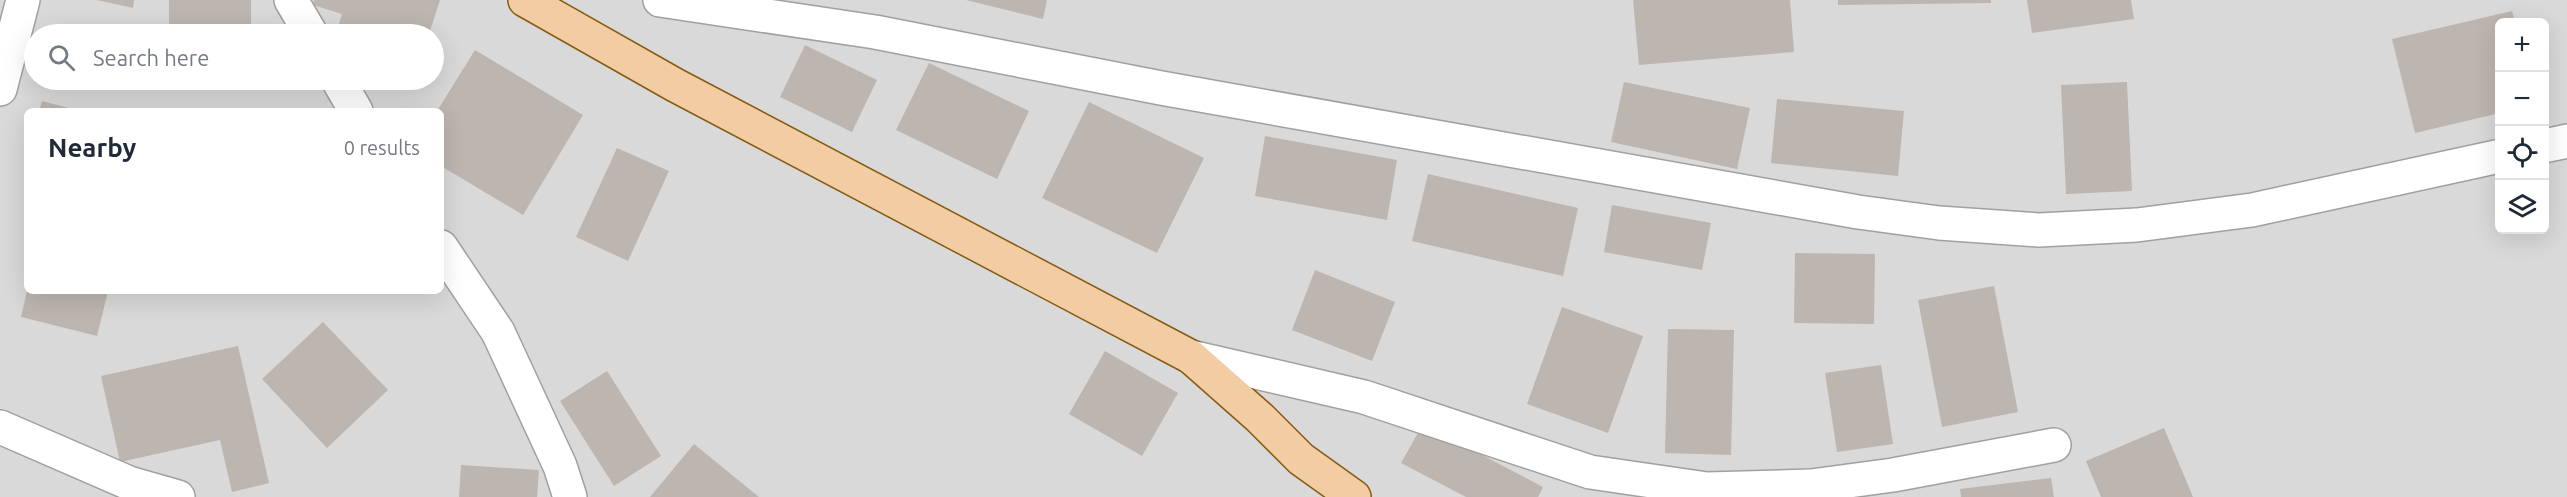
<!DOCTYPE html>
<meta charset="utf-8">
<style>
:root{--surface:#fff;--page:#f2f2f3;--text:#1f2937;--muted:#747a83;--line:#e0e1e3}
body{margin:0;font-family:Ubuntu,sans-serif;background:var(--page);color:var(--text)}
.controls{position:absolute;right:18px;top:18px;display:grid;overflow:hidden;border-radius:9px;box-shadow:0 6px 24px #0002}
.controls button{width:54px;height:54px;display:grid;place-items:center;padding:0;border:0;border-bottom:2px solid var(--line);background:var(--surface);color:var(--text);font:30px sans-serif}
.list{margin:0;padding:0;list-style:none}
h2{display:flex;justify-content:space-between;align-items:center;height:78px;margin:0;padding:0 24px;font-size:26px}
h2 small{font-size:20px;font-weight:400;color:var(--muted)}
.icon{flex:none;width:33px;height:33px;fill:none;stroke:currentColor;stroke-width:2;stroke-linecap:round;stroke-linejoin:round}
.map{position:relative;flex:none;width:2567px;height:497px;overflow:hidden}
.search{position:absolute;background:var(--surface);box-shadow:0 6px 24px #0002;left:24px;top:24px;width:420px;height:66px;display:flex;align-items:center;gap:15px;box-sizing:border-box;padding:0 21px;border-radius:33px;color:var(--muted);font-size:22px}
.panel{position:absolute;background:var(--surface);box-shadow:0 6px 24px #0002;left:24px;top:108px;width:420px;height:186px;border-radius:9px}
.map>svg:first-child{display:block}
.residential{fill:#dad9d9;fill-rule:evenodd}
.building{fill:#bdb5b0}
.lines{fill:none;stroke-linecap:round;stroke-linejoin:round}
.minor-casing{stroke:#a0a0a0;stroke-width:36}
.major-casing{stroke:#865a0f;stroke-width:36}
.minor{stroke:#fff;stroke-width:33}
.major{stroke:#f2cda3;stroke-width:33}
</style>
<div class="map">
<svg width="2567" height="497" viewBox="0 0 2567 497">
<rect width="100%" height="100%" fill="#ede9e3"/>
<!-- residential -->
<path class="residential" d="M 0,0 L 2567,0 L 2567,497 L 0,497 ZM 2500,22 L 2544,22 L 2544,230 L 2500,230 ZM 34,34 L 434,34 L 434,80 L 34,80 ZM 27,111 L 441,111 L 441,291 L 27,291 Z"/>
<!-- building -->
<path class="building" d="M 97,0 L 134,0 L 133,8 Z
M 169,0 L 251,0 L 251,34 L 169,34 Z
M 314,0 L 440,0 L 429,34 L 336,34 L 342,14 L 313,5 Z
M 966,0 L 1047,0 L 1043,19 Z
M 1633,0 L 1790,0 L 1794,52 L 1639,65 Z
M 1838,0 L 1991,0 L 1991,3 L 1838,5 Z
M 2027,0 L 2131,0 L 2134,19 L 2032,33 Z
M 2512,11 L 2515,22 L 2500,22 L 2500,113 L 2415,133 L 2392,39 Z
M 805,45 L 877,80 L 852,132 L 780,97 Z
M 475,50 L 583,115 L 523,215 L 441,166 L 441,111 L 437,111 Z
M 929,63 L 1029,111 L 997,179 L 896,130 Z
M 1624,82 L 1750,108 L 1737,169 L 1611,142 Z
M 2127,82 L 2132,191 L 2066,194 L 2061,85 Z
M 1777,99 L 1904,111 L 1898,176 L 1771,163 Z
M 42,101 L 76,110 L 76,111 L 39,111 Z
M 1089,102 L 1204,158 L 1157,253 L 1042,198 Z
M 1265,136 L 1397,160 L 1387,220 L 1255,196 Z
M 617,148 L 669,171 L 628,261 L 576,237 Z
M 1428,174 L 1578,208 L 1563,276 L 1412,241 Z
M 1612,205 L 1711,223 L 1702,270 L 1604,252 Z
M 1795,253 L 1875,254 L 1874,324 L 1794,323 Z
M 1315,270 L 1395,302 L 1372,361 L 1292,330 Z
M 1994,286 L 2018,412 L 1942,427 L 1918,300 Z
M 27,291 L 108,291 L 97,336 L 21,317 Z
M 1562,307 L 1643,336 L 1608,433 L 1527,404 Z
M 323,322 L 388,390 L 327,448 L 262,379 Z
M 1668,329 L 1734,330 L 1731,455 L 1665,453 Z
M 238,346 L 269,483 L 232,492 L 220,440 L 120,462 L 101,376 Z
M 1105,351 L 1178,393 L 1142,456 L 1069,414 Z
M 1881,365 L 1893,444 L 1837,452 L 1825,373 Z
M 607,371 L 661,456 L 614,486 L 560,401 Z
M 1423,424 L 1543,487 L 1538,497 L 1466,497 L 1401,463 Z
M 2164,428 L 2193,497 L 2101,497 L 2086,461 Z
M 694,444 L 759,497 L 650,497 Z
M 461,465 L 539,470 L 537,497 L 459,497 Z
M 2051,478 L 2054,497 L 1961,497 L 1960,489 Z"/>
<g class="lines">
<!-- minor casing -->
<g class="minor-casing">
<path id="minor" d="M 291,0 L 311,34
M 660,0 L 875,32 L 1161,88 L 1858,212 L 1939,223 L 2039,230 L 2137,225 L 2252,210 L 2500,156
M 338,80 L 356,111
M 0,89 L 23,0
M 2544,146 L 2567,141
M 441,247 L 498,332 L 560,466 L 570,497
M 1191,357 L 1364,397 L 1590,472 L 1707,489 L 1811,486 L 1893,475 L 2054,445
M 0,427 L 129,483 L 178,497"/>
</g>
<!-- major casing -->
<g class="major-casing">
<path id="major" d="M 525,0 L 675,85 L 1191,357 L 1260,418 L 1301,459 L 1354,497"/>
</g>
<!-- minor -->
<use href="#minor" class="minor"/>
<!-- major -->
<use href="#major" class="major"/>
</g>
</svg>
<div class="controls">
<button>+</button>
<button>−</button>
<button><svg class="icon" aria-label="locate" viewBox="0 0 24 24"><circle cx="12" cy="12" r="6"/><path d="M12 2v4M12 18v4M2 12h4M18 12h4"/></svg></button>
<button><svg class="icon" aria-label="layers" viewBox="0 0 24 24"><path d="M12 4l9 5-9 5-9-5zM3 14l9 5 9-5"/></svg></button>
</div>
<div class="search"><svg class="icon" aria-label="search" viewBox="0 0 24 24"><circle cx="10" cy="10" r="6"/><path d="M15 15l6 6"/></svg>Search here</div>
<section class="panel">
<h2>Nearby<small>0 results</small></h2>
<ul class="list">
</ul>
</section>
</div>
